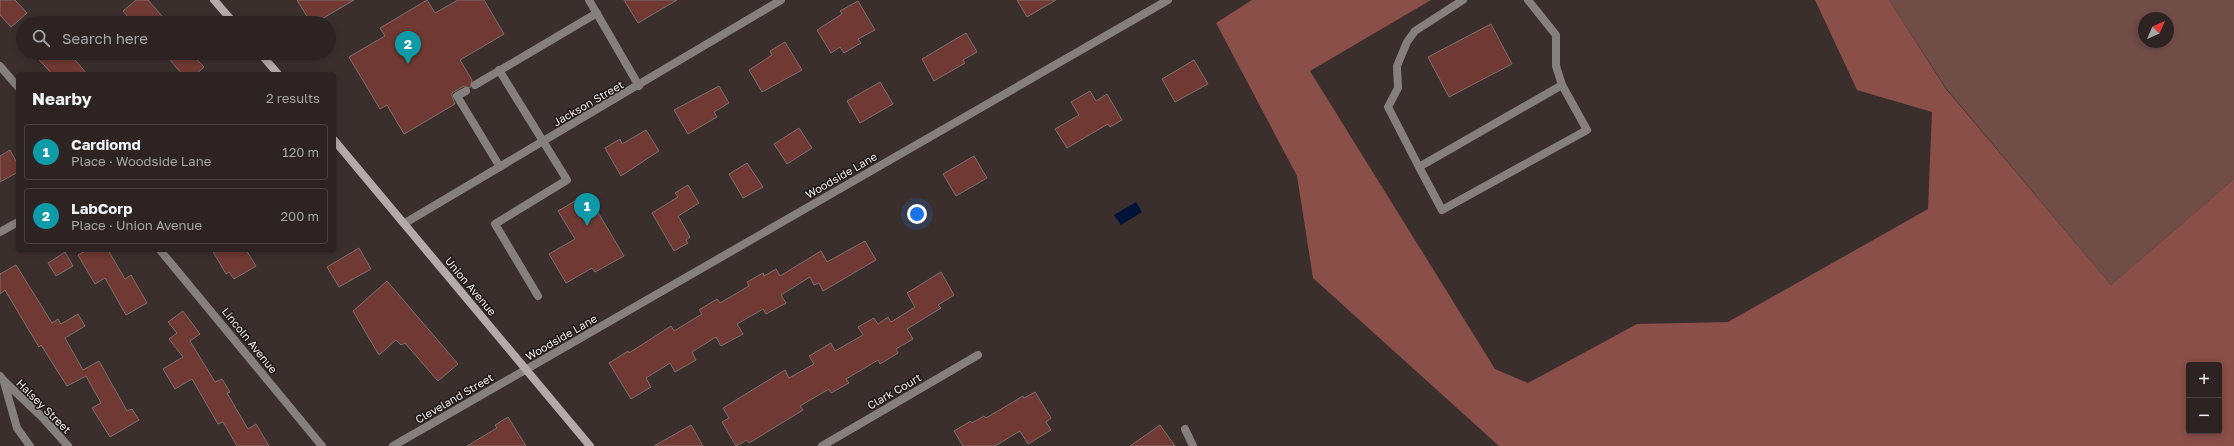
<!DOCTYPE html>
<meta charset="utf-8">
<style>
:root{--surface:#2c2322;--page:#342b2a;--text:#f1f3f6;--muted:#a6a4a5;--line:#484040;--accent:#1a73e8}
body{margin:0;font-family:"Golos Text",sans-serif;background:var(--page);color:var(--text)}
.controls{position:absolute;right:12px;bottom:12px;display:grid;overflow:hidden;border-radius:4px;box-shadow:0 2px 6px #0003}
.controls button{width:36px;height:36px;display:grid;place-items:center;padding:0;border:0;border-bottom:1px solid var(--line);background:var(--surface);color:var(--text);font:20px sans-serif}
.compass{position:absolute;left:2138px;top:12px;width:36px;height:36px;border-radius:50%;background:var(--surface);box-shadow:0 2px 6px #0003;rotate:45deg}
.you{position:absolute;left:917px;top:214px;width:14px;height:14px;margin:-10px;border:3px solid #fff;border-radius:50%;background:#1a73e8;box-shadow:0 0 0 6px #1a73e833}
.badge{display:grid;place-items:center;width:26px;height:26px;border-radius:50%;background:var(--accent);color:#fff;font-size:13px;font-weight:700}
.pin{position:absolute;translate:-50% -33px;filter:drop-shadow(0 1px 2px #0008)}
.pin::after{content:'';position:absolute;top:21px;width:14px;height:12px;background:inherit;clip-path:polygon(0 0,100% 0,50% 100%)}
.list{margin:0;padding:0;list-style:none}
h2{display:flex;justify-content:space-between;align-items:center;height:52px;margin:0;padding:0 16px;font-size:17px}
h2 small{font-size:13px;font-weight:400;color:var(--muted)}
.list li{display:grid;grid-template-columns:26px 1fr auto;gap:12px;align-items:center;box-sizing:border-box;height:56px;margin:0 8px 8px;padding:0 8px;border:1px solid var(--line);border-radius:4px}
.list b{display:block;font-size:15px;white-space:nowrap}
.list p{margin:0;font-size:13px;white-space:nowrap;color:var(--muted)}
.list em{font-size:13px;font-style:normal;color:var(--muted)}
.icon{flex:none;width:22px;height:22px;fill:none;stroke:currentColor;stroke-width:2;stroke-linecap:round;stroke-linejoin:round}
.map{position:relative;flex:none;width:2234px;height:446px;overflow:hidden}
.search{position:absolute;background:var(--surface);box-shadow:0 2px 6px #0003;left:16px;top:16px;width:320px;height:44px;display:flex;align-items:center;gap:10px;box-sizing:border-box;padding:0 14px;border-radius:22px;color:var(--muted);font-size:15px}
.panel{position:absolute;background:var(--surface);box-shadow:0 2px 6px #0003;left:16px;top:72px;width:320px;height:180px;border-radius:4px}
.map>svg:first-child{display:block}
.green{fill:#714d48;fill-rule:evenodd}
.forest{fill:#894f48;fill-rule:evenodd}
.water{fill:#011339}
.building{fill:#703933;stroke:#7d6f6d}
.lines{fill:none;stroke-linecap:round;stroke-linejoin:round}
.lane{stroke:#857f7e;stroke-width:8}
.street{stroke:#857f7e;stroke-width:8}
.secondary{stroke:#b4aaa9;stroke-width:8}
.labels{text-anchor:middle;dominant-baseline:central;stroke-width:3;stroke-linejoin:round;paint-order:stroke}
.street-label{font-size:11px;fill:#f2eae9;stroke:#1e1918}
</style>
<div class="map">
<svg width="2234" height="446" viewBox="0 0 2234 446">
<rect width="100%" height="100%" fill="#3b2f2e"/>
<!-- green -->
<path class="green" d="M 1889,0 L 2234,0 L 2234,179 L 2111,285 L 1946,88 ZM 2144,18 L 2168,18 L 2168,42 L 2144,42 Z"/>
<!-- forest -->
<path class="forest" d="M 1252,0 L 1431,0 L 1310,71 L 1495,369 L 1528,383 L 1637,324 L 1728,322 L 1928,209 L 1932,112 L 1857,90 L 1815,0 L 1889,0 L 1946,89 L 2111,285 L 2234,179 L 2234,446 L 1499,446 L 1313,278 L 1297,176 L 1216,23 ZM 2189,365 L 2219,365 L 2219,431 L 2189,431 Z"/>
<!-- water -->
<path class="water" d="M 1136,202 L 1142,212 L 1121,225 L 1114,215 Z"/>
<!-- building -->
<path class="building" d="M 0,0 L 15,0 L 27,13 L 11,27 L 0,15 Z
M 136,0 L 148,0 L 168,23 L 133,23 L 123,11 Z
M 297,0 L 354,0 L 315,23 L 311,23 Z
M 427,0 L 435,13 L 458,0 L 484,0 L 504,34 L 460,60 L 472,80 L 470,88 L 464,86 L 452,93 L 452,96 L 455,104 L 404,134 L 387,105 L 380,109 L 349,57 L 385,36 L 380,28 Z
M 624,0 L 677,0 L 638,23 Z
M 1017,0 L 1056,0 L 1027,17 Z
M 858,1 L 875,30 L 858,39 L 861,43 L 844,53 L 840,47 L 831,53 L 817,30 L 842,14 L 840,11 Z
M 1491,24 L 1512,64 L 1449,97 L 1428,57 Z
M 966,33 L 977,52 L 963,60 L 965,63 L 934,81 L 922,59 Z
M 785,42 L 802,70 L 762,92 L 749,70 L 772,55 L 770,51 Z
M 33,53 L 69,53 L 87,74 L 52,74 Z
M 164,53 L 191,53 L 204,67 L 196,74 L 182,74 Z
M 1194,60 L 1208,84 L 1175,102 L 1162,79 Z
M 880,82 L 893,104 L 860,123 L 847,101 Z
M 719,86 L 729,103 L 714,112 L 717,117 L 688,134 L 674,110 Z
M 1090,91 L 1096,101 L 1107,94 L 1122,120 L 1110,127 L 1108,124 L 1067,148 L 1055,129 L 1079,115 L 1071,102 Z
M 799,128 L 812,148 L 787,164 L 774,144 Z
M 646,130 L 659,151 L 621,176 L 605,148 L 620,139 L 622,144 Z
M 10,150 L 18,165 L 18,172 L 0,182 L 0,156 Z
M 974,156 L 987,178 L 956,196 L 943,174 Z
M 747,163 L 763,187 L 743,198 L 729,174 Z
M 688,185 L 699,203 L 678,216 L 690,237 L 686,240 L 688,243 L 674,251 L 652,213 L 678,197 L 675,193 Z
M 587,194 L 624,256 L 595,272 L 592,268 L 566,283 L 549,254 L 575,239 L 558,211 Z
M 865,241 L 876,260 L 823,291 L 819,283 L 814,285 L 810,277 L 781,295 L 786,303 L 766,314 L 763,309 L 737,324 L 743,334 L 721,346 L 716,337 L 692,352 L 696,360 L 675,372 L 670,363 L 646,378 L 651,387 L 631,399 L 609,363 L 628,351 L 629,353 L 671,326 L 674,331 L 702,314 L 699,310 L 717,299 L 720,303 L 749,286 L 747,282 L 763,273 L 764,276 L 776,269 L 780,276 L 821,251 L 827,262 Z
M 359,248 L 371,269 L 339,287 L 327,267 Z
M 87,250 L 108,250 L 125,279 L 131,275 L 147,303 L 126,315 L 105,278 L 95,284 L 78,255 Z
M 212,250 L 246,250 L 256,266 L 234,279 L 229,272 L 226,274 Z
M 65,252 L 73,266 L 56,276 L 48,263 Z
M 16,265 L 52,323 L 58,319 L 61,324 L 78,314 L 85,326 L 65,338 L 83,370 L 99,361 L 127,411 L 132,409 L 139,420 L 110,437 L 92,408 L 101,403 L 86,376 L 67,386 L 41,345 L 39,347 L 5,290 L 0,294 L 0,274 Z
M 941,272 L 954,295 L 938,305 L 941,308 L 907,329 L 913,339 L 896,349 L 898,353 L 880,364 L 878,360 L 846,379 L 849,383 L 831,393 L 829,389 L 800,406 L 803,410 L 749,443 L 747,440 L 736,446 L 722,422 L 729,418 L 723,408 L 785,370 L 789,378 L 814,364 L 809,356 L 831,343 L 835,351 L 863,335 L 858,327 L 874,318 L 878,324 L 888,317 L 891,322 L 915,307 L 907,293 Z
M 387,281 L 458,364 L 438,381 L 405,343 L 401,345 L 396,340 L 379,355 L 353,311 Z
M 183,311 L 200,334 L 190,341 L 215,382 L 222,379 L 230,392 L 227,393 L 248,429 L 256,424 L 269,446 L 237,446 L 223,422 L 218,424 L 192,379 L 175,389 L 163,369 L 183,357 L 169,339 L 177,333 L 168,322 Z
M 1035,392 L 1051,418 L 1046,422 L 1051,430 L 1028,444 L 1020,431 L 995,446 L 963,446 L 954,431 L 971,421 L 972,423 L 984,416 L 986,418 L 1023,396 L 1024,398 Z
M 508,417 L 526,446 L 467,446 L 497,428 L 495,425 Z
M 691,425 L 703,446 L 654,446 Z
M 1160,425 L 1175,446 L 1130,446 Z"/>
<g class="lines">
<!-- lane -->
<path class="lane" d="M 589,0 L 639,86
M 1463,0 L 1415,31 L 1407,42 L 1397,66 L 1398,88 L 1388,107 L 1419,167 L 1562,85
M 499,70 L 567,180 L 495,224 L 538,296
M 475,85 L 597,13
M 466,91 L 457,96 L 500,167
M 1419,167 L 1442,210 L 1587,130 L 1562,85 L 1556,66 L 1556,35 L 1528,0
M 1185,429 L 1193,446"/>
<!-- street -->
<path class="street" d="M 0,66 L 18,87
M 405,223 L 781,0
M 0,232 L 18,222
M 160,250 L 322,446
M 0,376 L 4,381 L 42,417 L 68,446
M 4,382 L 17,428 L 30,446
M 393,446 L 1168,0
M 822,446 L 978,355"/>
<!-- secondary -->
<path class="secondary" d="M 214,0 L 234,23
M 260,53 L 278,74
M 334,140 L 590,446"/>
</g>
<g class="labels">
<!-- street labels -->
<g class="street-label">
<text transform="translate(588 103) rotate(-30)">Jackson Street</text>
<text transform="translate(841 175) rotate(-30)">Woodside Lane</text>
<text transform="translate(471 286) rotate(50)">Union Avenue</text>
<text transform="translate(561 337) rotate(-30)">Woodside Lane</text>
<text transform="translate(250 340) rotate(51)">Lincoln Avenue</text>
<text transform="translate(894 391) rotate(-30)">Clark Court</text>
<text transform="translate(454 398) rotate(-30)">Cleveland Street</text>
<text transform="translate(44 406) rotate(45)">Halsey Street</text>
</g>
</g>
</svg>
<div class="controls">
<button>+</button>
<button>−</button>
</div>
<svg class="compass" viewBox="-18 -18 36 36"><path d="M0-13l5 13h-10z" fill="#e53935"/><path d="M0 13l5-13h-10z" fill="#a6a4a5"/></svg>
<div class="you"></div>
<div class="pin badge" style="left:587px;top:226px;background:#0f9aa8">1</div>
<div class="pin badge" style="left:408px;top:64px;background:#0f9aa8">2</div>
<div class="search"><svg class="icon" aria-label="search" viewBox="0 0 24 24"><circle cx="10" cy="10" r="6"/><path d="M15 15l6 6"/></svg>Search here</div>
<section class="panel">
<h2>Nearby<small>2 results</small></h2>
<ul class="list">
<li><span class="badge" style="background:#0f9aa8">1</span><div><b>Cardiomd</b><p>Place · Woodside Lane</p></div><em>120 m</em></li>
<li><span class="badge" style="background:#0f9aa8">2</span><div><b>LabCorp</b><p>Place · Union Avenue</p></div><em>200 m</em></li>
</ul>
</section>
</div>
